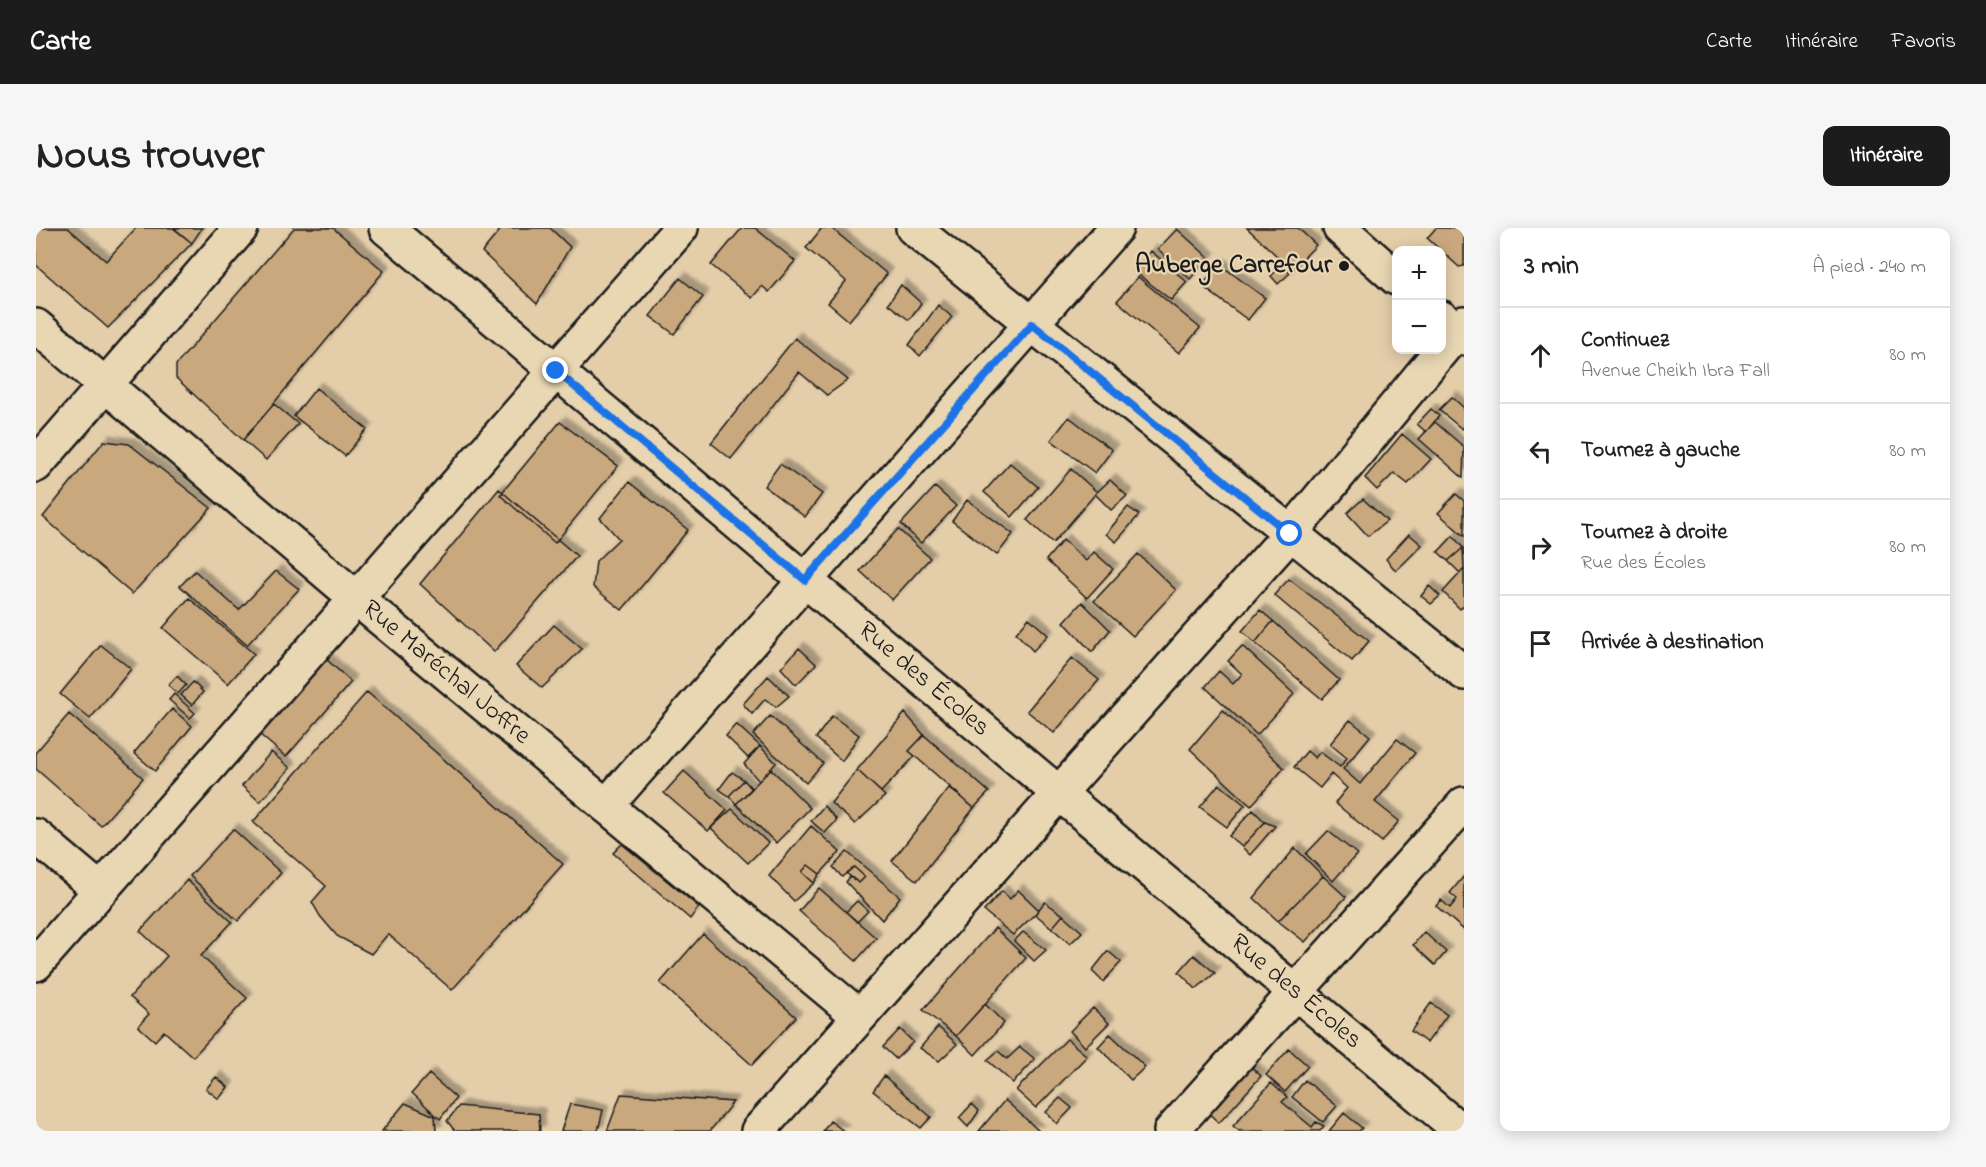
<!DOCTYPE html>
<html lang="fr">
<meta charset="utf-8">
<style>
:root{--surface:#fff;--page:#f6f6f6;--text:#222;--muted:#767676;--line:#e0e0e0;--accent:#1c1c1c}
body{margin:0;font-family:"Indie Flower",sans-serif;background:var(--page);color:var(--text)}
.controls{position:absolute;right:18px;top:18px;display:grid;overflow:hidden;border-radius:12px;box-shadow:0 3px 15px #0003}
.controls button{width:54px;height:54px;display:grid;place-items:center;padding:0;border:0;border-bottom:2px solid var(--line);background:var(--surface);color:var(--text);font:30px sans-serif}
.stop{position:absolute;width:18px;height:18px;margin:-14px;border:4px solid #1a73e8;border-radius:50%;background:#fff}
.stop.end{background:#1a73e8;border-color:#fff;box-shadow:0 2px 6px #0008}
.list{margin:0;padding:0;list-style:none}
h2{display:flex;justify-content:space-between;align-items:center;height:78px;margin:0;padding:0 24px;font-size:26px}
h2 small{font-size:20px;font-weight:400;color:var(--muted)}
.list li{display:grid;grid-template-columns:39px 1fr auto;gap:18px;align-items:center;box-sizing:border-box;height:96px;padding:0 24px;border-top:2px solid var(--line)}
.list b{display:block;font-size:22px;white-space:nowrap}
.list p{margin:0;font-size:20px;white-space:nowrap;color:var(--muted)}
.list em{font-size:20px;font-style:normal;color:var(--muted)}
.icon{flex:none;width:33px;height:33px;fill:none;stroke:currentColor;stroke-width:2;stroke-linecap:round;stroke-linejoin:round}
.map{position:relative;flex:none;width:1428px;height:903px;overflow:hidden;border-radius:12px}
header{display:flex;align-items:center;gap:36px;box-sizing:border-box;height:84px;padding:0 30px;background:var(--accent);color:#fff}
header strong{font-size:28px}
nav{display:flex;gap:33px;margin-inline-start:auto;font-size:21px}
.intro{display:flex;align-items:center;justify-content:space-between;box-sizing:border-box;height:144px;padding:0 36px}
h1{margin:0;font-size:42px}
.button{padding:15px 27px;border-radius:12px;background:var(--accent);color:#fff;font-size:21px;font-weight:700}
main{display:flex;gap:36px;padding:0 36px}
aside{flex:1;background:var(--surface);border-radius:12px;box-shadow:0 3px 15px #0003}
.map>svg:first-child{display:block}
.building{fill:#caa87e;stroke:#1c1c1c;stroke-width:1.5;filter:url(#shadow)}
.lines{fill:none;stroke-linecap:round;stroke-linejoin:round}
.minor-casing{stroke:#1c1c1c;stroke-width:38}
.highway-casing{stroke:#1c1c1c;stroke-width:38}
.minor{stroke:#e9d7b4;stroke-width:33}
.highway{stroke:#e9d7b4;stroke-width:33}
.route{stroke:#1a73e8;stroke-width:8}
.poi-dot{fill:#1c1c1c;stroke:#e9d7b4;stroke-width:2}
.labels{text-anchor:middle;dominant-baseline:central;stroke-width:4.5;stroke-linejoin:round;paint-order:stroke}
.poi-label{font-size:26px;font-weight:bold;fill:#1c1c1c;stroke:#e9d7b4;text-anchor:end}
.street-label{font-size:26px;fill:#1c1c1c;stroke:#e9d7b4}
</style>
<header>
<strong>Carte</strong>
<nav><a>Carte</a><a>Itinéraire</a><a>Favoris</a></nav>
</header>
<div class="intro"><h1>Nous trouver</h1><a class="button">Itinéraire</a></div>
<main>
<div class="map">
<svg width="1428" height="903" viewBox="0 0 1428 903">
<defs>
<filter id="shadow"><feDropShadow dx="5.5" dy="-5.5" stdDeviation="1.5" flood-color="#0004"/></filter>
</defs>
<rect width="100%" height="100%" fill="#e4ceaa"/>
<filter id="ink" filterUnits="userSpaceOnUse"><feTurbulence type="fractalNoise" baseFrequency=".0167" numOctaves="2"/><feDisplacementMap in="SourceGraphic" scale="12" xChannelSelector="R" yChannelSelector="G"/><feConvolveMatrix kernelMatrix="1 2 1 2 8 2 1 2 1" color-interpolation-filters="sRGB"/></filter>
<g filter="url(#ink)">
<!-- building -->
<path class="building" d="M 0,0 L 32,0 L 70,33 L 100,0 L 137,0 L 156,15 L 72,100 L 0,37 Z
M 138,0 L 166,0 L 156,15 Z
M 258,0 L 297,0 L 348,43 L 207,212 L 140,150 L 140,137 Z
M 466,0 L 514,0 L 534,19 L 501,76 L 446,24 Z
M 706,0 L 719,0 L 759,33 L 733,64 L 726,58 L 716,70 L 675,37 Z
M 786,0 L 795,0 L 851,46 L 813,93 L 792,75 L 810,53 L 770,20 Z
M 1211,0 L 1262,0 L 1280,17 L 1256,42 Z
M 1400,0 L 1428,0 L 1428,38 L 1423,39 L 1391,10 Z
M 1141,1 L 1173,30 L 1154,51 L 1122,21 Z
M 1115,23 L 1151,54 L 1135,72 L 1098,43 Z
M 1183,36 L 1229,70 L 1212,92 L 1166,58 Z
M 1246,37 L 1254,45 L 1242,56 L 1235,48 Z
M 1102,49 L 1164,100 L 1143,125 L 1081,73 Z
M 644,50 L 667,69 L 638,106 L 614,88 Z
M 865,57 L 885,75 L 873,92 L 852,76 Z
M 902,77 L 916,89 L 884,128 L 873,117 Z
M 759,110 L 812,152 L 791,167 L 763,144 L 695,231 L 675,215 Z
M 280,160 L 331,201 L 309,228 L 258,188 Z
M 1416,169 L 1428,180 L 1428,199 L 1426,201 L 1403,182 Z
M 238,176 L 262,196 L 230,232 L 207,212 Z
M 1395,181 L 1403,188 L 1390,204 L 1381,196 Z
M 1033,189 L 1076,222 L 1059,245 L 1015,212 Z
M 524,194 L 582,238 L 519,315 L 464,267 Z
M 1399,194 L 1428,219 L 1427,250 L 1383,211 Z
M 1366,206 L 1395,231 L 1372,256 L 1358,245 L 1341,262 L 1329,250 Z
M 68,213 L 93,216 L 175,280 L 96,366 L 7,289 Z
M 974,235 L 1002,259 L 976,289 L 948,264 Z
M 744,236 L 786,266 L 769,289 L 728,258 Z
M 1035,241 L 1061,264 L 1017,315 L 991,292 Z
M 1074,252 L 1091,268 L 1075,282 L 1059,266 Z
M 593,254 L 652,302 L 586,382 L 557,359 L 560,333 L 583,311 L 564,290 Z
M 899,259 L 920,278 L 885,315 L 865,296 Z
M 463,261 L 541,328 L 458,424 L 384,356 Z
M 1420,266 L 1428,273 L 1428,308 L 1402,285 Z
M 1327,271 L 1351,293 L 1332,308 L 1311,285 Z
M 931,272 L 977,306 L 961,327 L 916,293 Z
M 1092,279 L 1103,287 L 1080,314 L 1070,306 Z
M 862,301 L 894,330 L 856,372 L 824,343 Z
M 1373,306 L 1386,317 L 1360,343 L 1350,331 Z
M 1417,308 L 1427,320 L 1412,333 L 1402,324 Z
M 1027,312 L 1050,333 L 1058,324 L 1077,341 L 1051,370 L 1010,332 Z
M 1427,320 L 1428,341 L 1424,345 L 1412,333 Z
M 1102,326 L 1140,362 L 1097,408 L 1058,373 Z
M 1428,341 L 1428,377 L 1424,381 L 1407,364 Z
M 159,343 L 203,382 L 240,343 L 263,361 L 211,417 L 144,358 Z
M 1253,351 L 1333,413 L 1316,433 L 1238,367 Z
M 1393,358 L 1404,368 L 1395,376 L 1385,368 Z
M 153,370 L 218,426 L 192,456 L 127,400 Z
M 1046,374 L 1074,402 L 1056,424 L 1028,394 Z
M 1224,382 L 1237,393 L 1219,415 L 1206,403 Z
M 993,390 L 1012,407 L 997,423 L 980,405 Z
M 1237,393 L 1303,452 L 1286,471 L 1219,415 Z
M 518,397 L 546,421 L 506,460 L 480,438 Z
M 65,417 L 95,441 L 54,491 L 24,466 Z
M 1206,418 L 1258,466 L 1221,507 L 1169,459 L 1183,443 L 1197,456 L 1206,446 L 1192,433 Z
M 763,420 L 780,436 L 760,457 L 745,440 Z
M 289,430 L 315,454 L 250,529 L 223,506 Z
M 1036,430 L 1063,452 L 1018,505 L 991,483 Z
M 141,448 L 150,457 L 142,466 L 132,457 Z
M 732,448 L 753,468 L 740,479 L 729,471 L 716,486 L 707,476 Z
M 157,454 L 167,464 L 156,477 L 145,467 Z
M 331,464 L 527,636 L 416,762 L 352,706 L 335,726 L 301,708 L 284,688 L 276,674 L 290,658 L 217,594 Z
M 138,466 L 159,485 L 154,490 L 133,472 Z
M 136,481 L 156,498 L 119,543 L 98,525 Z
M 1187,482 L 1248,540 L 1215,578 L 1154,521 Z
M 869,485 L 888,507 L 873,523 L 879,528 L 845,564 L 821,542 Z
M 33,486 L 107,550 L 65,598 L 0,541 L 0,524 Z
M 734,488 L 787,535 L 770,555 L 717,507 Z
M 796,488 L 823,507 L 806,533 L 780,510 Z
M 1314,492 L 1334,508 L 1307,541 L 1324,556 L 1361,511 L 1379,525 L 1339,574 L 1363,593 L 1346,614 L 1299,575 L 1311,560 L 1295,546 L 1284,560 L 1258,539 L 1271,523 L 1279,530 L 1284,524 L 1304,539 L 1311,530 L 1294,516 Z
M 700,496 L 724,518 L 712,530 L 690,508 Z
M 888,507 L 953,564 L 938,580 L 873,523 Z
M 724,518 L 740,535 L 723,553 L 708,536 Z
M 235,524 L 254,540 L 224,574 L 206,558 Z
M 735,541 L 774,580 L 740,615 L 700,576 Z
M 821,542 L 849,568 L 819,596 L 795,575 Z
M 648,543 L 691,582 L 672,603 L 628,565 Z
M 696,544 L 708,552 L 693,568 L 683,561 Z
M 708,552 L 716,561 L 700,576 L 693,568 Z
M 1183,556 L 1209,577 L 1191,599 L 1164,579 Z
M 913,560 L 938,580 L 881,653 L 856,633 Z
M 788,578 L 801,592 L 789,605 L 775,593 Z
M 696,581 L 732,615 L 712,635 L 675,600 Z
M 1217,582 L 1229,594 L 1206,619 L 1193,608 Z
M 1229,594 L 1239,598 L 1214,627 L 1206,619 Z
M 775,598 L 804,624 L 784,646 L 772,637 L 766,644 L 778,655 L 758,673 L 733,648 Z
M 197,601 L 245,645 L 202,693 L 154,648 Z
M 1292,603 L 1321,626 L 1297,653 L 1270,626 Z
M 586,616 L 663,679 L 654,691 L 577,625 Z
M 1259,620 L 1287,648 L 1242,693 L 1218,670 Z
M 811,624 L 864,669 L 846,692 L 810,654 L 814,649 L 823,655 L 829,649 L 818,639 L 806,649 L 797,639 Z
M 772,637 L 784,646 L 778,655 L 766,644 Z
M 818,639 L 829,649 L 823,655 L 810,645 Z
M 1287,648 L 1310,669 L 1269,714 L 1242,693 Z
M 1428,648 L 1428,702 L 1400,678 L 1405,672 L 1414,680 L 1421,671 L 1414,665 Z
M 151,652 L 196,694 L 165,728 L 211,770 L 157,829 L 128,803 L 119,813 L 102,798 L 113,786 L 94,769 L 131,728 L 104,703 Z
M 783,660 L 840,710 L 820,733 L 763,683 Z
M 982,662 L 1003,682 L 977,707 L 948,683 L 966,663 L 974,671 Z
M 821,673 L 832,683 L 821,694 L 810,684 Z
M 1009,674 L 1027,687 L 1016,700 L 999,686 Z
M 1027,687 L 1046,704 L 1034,716 L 1016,700 Z
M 959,700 L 990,730 L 920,808 L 887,782 Z
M 987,704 L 1010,722 L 998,733 L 978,713 Z
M 1388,704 L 1410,724 L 1399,737 L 1377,717 Z
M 667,706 L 760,789 L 716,837 L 624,755 Z
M 1072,723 L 1085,734 L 1067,754 L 1056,743 Z
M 1158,727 L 1179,745 L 1160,761 L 1143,744 Z
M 1395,775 L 1411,787 L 1391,815 L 1375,803 Z
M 949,776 L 968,795 L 939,827 L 920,808 Z
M 1057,780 L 1073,795 L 1049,819 L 1034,803 Z
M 902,799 L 921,816 L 903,833 L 884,820 Z
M 864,801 L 877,814 L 860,831 L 847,819 Z
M 1074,806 L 1109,839 L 1095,852 L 1062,819 Z
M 1031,811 L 1051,828 L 1000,880 L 980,862 Z
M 984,819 L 999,831 L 977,855 L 951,832 L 962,823 L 971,831 Z
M 1253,821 L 1272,838 L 1249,864 L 1230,847 Z
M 1208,832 L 1225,848 L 1183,895 L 1166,879 Z
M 393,846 L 420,870 L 404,891 L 376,865 Z
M 848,848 L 895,889 L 885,900 L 837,863 Z
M 180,849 L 192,859 L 183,871 L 170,861 Z
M 1269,852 L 1301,878 L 1287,894 L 1256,869 Z
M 1235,855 L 1251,869 L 1246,874 L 1276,899 L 1280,894 L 1288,898 L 1284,903 L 1203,903 L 1197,898 Z
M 585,866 L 697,874 L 674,903 L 571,903 Z
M 1024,870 L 1036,880 L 1021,896 L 1010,884 Z
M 969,872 L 1003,903 L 943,903 Z
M 369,875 L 399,888 L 400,903 L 346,903 Z
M 534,876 L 567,882 L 562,903 L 525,903 Z
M 936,876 L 943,883 L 932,899 L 923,890 Z
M 423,878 L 503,886 L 504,903 L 419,903 L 411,893 Z
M 1308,885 L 1326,900 L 1323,903 L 1293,903 Z
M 794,893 L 808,903 L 787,903 Z"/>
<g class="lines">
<!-- minor casing -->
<g class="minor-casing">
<g id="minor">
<path id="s1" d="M 350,0 L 1425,903"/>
<path d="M 877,0 L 1428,445"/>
<path id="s2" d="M 0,98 L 320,370 L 823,788"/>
<path d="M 0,237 L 205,0"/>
<path d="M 570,578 L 1080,0"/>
<path d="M 0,608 L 64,662"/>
<path d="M 0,736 L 645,0"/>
<path d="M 722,903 L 1254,306 L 1428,95"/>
<path d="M 1135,903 L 1428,576"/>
</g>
</g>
<!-- highway casing -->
<g class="highway-casing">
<path id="highway" d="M 1304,0 L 1360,50
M 1406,90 L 1428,110"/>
</g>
<!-- minor -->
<use href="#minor" class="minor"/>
<!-- highway -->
<use href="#highway" class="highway"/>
</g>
</g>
<g class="lines" filter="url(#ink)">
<!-- route -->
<path class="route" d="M 520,143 L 769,352 L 996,96 L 1254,306"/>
</g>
<!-- markers -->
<circle class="poi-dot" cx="1308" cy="38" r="6"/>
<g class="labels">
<!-- poi labels -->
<g class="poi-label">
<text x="1296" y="38">Auberge Carrefour</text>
</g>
<!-- street labels -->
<g class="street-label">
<text stroke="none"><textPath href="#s2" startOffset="537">Rue Maréchal Joffre</textPath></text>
<text stroke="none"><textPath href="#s1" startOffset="702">Rue des Écoles</textPath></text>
<text stroke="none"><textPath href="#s1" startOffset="1188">Rue des Écoles</textPath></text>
</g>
</g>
</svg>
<div class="controls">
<button>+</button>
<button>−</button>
</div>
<div class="stop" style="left:1254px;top:306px"></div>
<div class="stop end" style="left:520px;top:143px"></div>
</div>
<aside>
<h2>3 min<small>À pied · 240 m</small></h2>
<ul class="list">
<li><svg class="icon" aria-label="ahead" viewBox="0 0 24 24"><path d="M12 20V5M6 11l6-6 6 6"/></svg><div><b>Continuez</b><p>Avenue Cheikh Ibra Fall</p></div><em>80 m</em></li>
<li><svg class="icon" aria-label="left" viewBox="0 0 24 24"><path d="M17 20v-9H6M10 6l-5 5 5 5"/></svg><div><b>Tournez à gauche</b></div><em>80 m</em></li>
<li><svg class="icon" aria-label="right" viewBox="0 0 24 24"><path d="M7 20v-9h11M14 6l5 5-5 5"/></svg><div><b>Tournez à droite</b><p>Rue des Écoles</p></div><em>80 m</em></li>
<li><svg class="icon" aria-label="arrive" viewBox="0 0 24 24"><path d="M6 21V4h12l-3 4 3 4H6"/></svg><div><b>Arrivée à destination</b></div></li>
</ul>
</aside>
</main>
